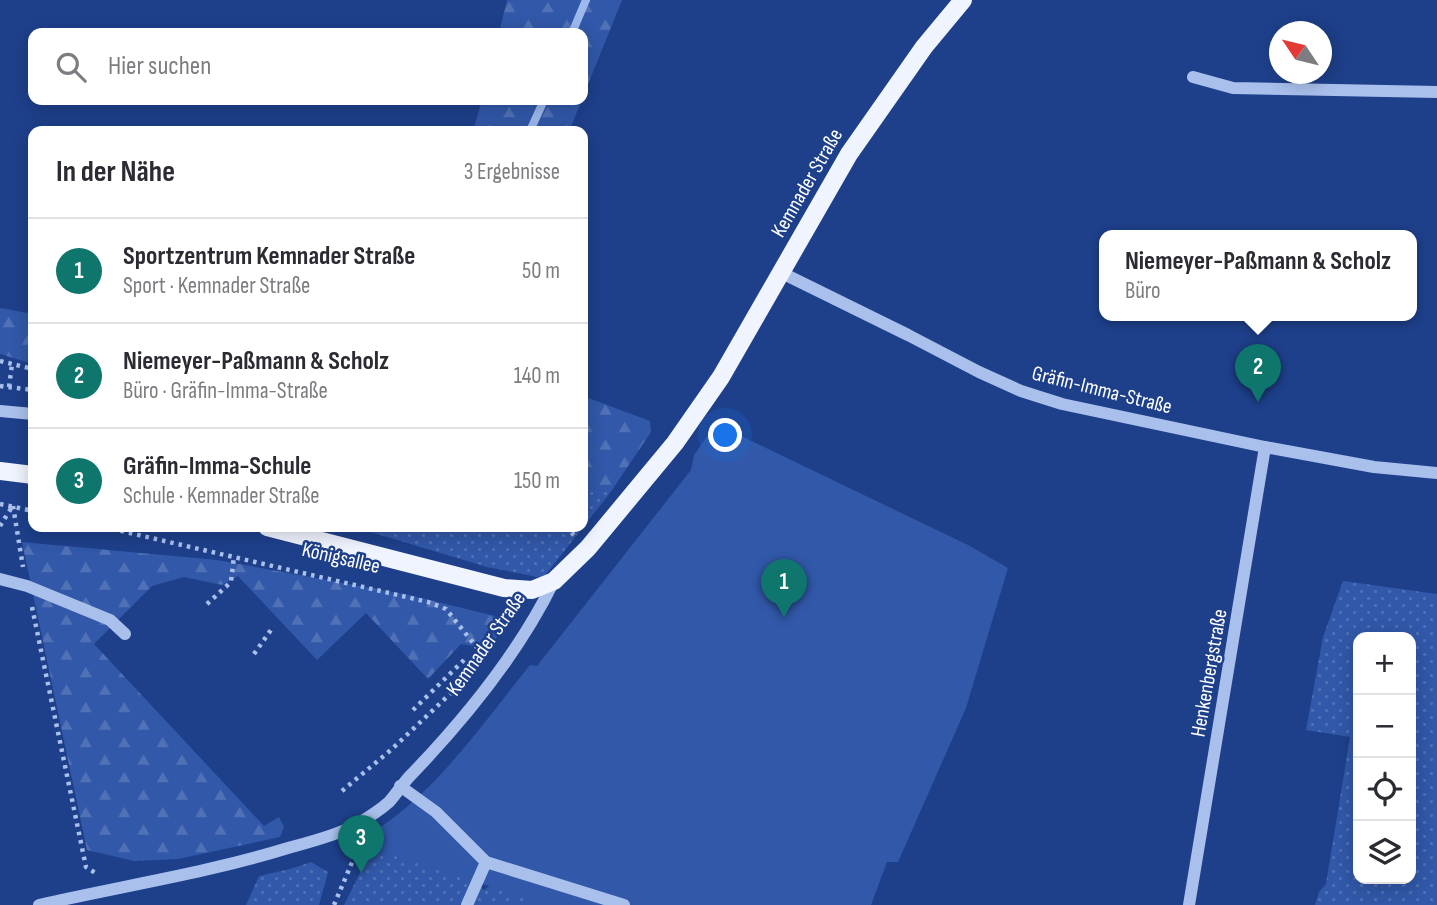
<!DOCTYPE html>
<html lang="de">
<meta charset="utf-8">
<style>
:root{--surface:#fff;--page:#f2f2f3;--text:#2b2b33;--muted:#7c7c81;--line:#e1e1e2;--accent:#0f766e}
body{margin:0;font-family:"Sofia Sans Condensed",sans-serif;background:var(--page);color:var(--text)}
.controls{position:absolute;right:21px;bottom:21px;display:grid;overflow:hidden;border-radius:14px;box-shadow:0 4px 18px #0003}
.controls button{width:63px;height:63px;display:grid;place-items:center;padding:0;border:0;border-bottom:2px solid var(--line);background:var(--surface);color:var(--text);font:35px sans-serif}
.compass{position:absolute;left:1269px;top:21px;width:63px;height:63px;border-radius:50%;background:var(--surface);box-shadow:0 4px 18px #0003;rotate:305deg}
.you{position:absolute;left:726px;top:436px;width:24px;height:24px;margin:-18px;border:5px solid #fff;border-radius:50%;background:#1a73e8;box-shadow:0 0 0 10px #1a73e833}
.badge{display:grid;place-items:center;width:46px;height:46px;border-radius:50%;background:var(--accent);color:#fff;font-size:23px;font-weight:700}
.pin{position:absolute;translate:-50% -58px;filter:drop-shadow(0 2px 4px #0008)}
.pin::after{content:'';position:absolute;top:37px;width:24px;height:21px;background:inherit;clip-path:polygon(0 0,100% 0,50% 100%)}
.popup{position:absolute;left:1099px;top:230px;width:318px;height:91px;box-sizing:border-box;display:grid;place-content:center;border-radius:14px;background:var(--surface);filter:drop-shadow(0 2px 5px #0005);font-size:23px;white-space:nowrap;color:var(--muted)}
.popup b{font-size:26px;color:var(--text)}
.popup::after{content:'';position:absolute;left:50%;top:100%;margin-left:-14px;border:14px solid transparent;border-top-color:var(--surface)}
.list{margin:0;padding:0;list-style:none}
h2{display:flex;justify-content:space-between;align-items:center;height:91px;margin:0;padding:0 28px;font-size:30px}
h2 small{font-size:23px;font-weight:400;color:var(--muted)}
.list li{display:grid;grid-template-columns:46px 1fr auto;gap:21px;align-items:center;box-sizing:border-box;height:105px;padding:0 28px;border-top:2px solid var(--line)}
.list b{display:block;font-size:26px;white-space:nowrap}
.list p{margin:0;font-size:23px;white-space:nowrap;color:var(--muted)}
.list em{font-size:23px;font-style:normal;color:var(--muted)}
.icon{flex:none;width:38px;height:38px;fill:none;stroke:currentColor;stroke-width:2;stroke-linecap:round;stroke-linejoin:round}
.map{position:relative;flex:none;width:1437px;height:905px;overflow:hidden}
.search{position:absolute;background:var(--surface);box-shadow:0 4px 18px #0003;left:28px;top:28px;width:560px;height:77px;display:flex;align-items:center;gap:18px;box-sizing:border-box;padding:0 24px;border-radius:14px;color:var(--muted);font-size:26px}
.panel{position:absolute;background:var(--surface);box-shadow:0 4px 18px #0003;left:28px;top:126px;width:560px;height:406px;border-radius:14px}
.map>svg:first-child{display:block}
.grass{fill:url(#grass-dots);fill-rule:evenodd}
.forest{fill:url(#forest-firs)}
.park{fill:#3158a9}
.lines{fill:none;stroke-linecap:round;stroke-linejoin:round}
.stream{stroke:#9db9ee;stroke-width:8}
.path{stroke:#aac0ec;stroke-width:4.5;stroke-dasharray:3.5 5;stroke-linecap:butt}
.minor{stroke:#aac0ec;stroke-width:12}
.major{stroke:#f0f4ff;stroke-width:18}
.labels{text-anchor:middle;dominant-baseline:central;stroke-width:5;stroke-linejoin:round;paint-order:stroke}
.street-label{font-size:21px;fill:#fff;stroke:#1e408b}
</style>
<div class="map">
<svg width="1437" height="905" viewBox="0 0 1437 905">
<defs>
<pattern id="grass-dots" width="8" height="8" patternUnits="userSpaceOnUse" patternTransform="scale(1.75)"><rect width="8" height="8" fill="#3158a9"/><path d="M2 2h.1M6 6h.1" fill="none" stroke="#5071b6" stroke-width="1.8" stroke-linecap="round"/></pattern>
<pattern id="forest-firs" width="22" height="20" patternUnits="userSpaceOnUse" patternTransform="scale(1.75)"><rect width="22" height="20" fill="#3158a9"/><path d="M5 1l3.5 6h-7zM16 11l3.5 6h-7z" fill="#5071b6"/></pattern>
</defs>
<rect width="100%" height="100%" fill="#1e408b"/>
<!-- grass -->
<path class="grass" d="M 583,485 L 610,493 L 543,578 L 487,567 L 354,527 L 583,527 Z
M 1343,581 L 1437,594 L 1437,905 L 1315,905 L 1319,892 L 1326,884 L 1350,737 L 1306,730 L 1323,637 ZM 1358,637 L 1411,637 L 1411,879 L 1358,879 Z
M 380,833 L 468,876 L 484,890 L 500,878 L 557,905 L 344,905 Z
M 311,862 L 328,872 L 319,905 L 246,905 L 259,876 L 290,869 Z"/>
<!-- forest -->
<path class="forest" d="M 507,0 L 622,0 L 583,97 L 583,33 L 499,33 Z
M 482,100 L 582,100 L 569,131 L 473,131 Z
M 0,308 L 33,314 L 33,364 L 0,354 Z
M 583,396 L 650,421 L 651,432 L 610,493 L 583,485 Z
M 22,542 L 217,560 L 409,595 L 503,618 L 493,649 L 461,644 L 428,679 L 366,613 L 317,660 L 238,576 L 222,585 L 184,577 L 152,586 L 94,644 L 264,826 L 279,817 L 284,827 L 280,837 L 178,859 L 134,861 L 87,850 Z"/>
<!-- park -->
<path class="park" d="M 716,424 L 968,545 L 1008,568 L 966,708 L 898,862 L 887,862 L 871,905 L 548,905 L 354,843 C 429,804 478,729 530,665 L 537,666 L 691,470 L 694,455 Z"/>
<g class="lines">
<!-- stream -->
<path class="stream" d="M 572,33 L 586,0
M 530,131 L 544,100"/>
<!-- path -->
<path class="path" d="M 0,361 L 33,369
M 0,386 L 33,390
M 9,387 L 12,364
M 0,504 L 33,511
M 13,506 L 23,567
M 0,526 L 12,507
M 104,527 L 428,602 L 446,609 L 486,659
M 565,527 L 574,535
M 207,604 L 231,582 L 234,556
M 32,607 L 86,867 L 97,874
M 254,654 L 273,627
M 413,710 L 464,660
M 342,791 L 392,749 L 471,674
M 334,905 L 356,853 L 355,845"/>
<!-- minor -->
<path class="minor" d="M 1193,77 L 1233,88 L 1437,92
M 782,273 L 908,335 L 979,372 L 1021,391 L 1062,404 L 1265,447 L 1374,467 L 1437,473
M 0,411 L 33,414
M 0,579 L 27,586 L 110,620 L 125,634
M 400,786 L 436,812 L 486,862 L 624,905
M 39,905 C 122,886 207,873 288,848 C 310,842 334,836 354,826 C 366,819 379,811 389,802 C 396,794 402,785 409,777 C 465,719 519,653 554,581
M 467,905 L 486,862
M 1189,905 L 1265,447"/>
<!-- major -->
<path class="major" d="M 0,471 L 33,475
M 267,527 L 504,588 L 532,590 L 554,581 L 588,548 L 675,443 L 721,377 L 849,154 L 924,47 L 963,0"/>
</g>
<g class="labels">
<!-- street labels -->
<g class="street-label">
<text transform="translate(807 183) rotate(-60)">Kemnader Straße</text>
<text transform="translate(1102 390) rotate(14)">Gräfin-Imma-Straße</text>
<text transform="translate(341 558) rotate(13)">Königsallee</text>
<text transform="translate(486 644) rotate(-55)">Kemnader Straße</text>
<text transform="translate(1209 673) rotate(-80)">Henkenbergstraße</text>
</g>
</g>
</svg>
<div class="controls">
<button>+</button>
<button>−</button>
<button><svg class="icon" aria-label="locate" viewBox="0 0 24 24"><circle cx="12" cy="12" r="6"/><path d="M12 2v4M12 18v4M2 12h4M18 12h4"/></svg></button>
<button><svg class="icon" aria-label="layers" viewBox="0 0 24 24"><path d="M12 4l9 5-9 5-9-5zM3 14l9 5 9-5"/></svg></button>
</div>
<svg class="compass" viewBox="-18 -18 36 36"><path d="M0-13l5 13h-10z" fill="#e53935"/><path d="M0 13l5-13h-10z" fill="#7c7c81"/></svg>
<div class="you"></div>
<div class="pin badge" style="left:784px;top:617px">1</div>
<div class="pin badge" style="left:1258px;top:402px">2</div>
<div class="popup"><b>Niemeyer-Paßmann &amp; Scholz</b>Büro</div>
<div class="pin badge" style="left:361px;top:873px">3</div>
<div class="search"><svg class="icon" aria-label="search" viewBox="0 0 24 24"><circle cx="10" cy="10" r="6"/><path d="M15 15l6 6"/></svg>Hier suchen</div>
<section class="panel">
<h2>In der Nähe<small>3 Ergebnisse</small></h2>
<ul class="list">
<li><span class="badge">1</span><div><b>Sportzentrum Kemnader Straße</b><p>Sport · Kemnader Straße</p></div><em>50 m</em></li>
<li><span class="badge">2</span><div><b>Niemeyer-Paßmann &amp; Scholz</b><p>Büro · Gräfin-Imma-Straße</p></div><em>140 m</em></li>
<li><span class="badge">3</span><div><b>Gräfin-Imma-Schule</b><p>Schule · Kemnader Straße</p></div><em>150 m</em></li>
</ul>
</section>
</div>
